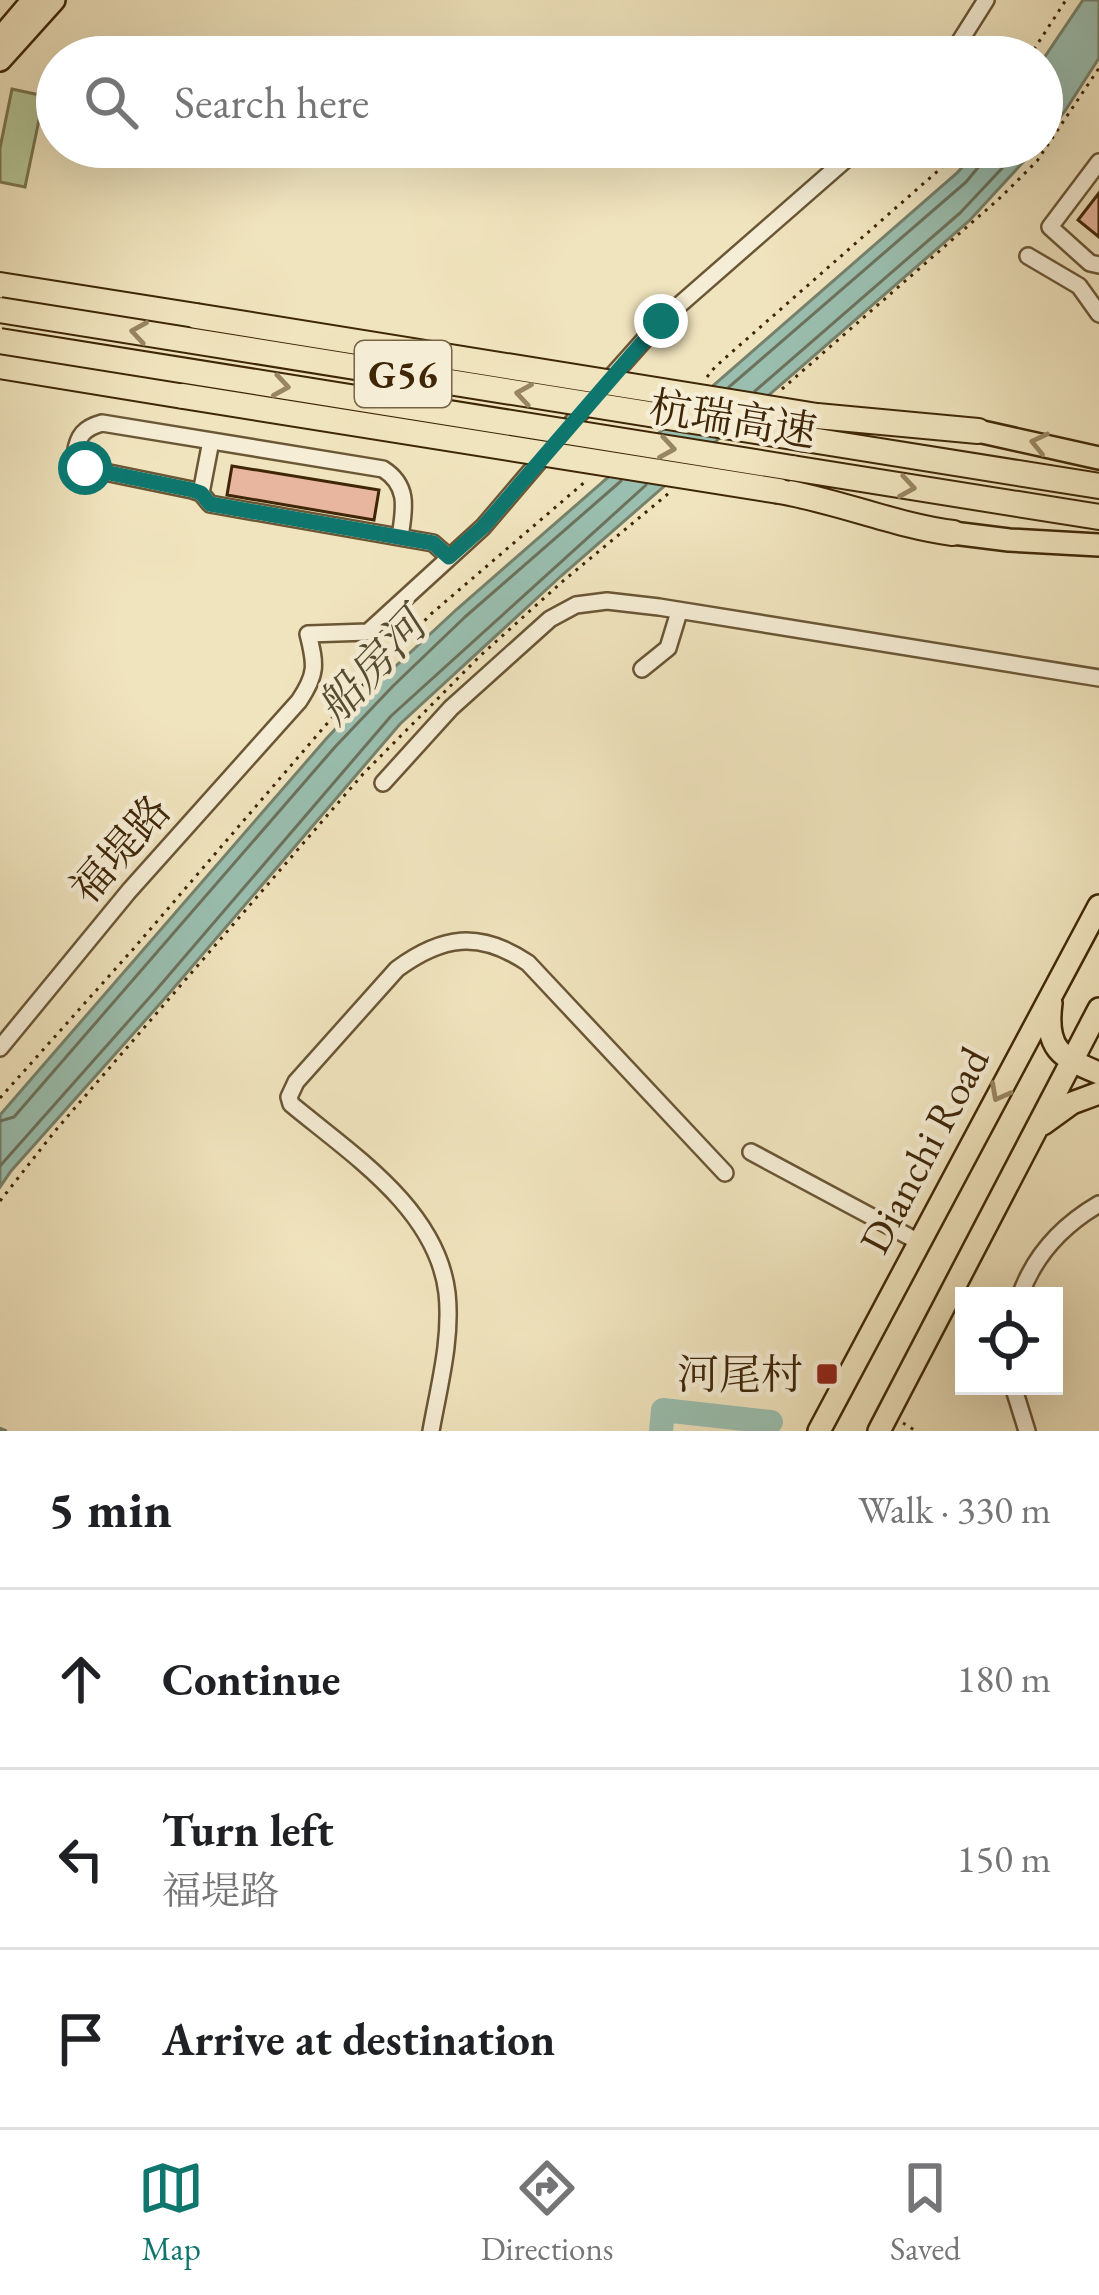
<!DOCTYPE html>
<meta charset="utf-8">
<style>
:root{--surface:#fff;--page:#f2f2f2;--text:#202124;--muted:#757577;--line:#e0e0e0;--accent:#0f766e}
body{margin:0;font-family:"EB Garamond","Noto Serif SC",serif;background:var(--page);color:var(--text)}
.controls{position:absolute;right:36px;bottom:36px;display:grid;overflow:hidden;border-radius:0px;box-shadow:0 12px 48px #0002}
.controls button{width:108px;height:108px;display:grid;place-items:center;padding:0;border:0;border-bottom:3px solid var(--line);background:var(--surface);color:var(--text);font:60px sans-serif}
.stop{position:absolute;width:36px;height:36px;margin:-27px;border:9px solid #0f766e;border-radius:50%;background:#fff}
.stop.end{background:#0f766e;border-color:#fff;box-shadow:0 3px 12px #0008}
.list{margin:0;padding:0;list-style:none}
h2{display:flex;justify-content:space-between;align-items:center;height:156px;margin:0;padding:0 48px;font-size:51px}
h2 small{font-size:39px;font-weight:400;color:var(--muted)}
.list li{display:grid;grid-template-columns:78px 1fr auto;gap:36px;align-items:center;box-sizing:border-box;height:180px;padding:0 48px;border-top:3px solid var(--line)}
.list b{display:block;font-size:45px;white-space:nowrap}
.list p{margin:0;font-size:39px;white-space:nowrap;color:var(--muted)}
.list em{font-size:39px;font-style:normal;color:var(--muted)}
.icon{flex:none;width:66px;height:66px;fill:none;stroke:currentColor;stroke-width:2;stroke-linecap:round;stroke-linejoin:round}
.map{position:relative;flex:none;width:1099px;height:1431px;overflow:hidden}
.search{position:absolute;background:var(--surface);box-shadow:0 12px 48px #0002;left:36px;right:36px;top:36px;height:132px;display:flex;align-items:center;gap:30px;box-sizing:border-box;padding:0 42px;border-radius:66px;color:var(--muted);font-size:45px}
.sheet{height:696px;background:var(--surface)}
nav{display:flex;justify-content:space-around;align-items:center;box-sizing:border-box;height:168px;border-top:3px solid var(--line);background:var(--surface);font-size:33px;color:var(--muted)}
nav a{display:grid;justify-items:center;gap:6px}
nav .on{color:var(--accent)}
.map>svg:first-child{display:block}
.green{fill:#b5c595;stroke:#7a764e;stroke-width:3}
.water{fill:#9abfb0;stroke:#76826c;stroke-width:3}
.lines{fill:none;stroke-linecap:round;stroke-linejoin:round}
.shore{stroke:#6c725c;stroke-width:3}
.stream{stroke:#76826c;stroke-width:4.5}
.river{stroke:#9abfb0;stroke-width:24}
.building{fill:#e8b59e;stroke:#3f2607;stroke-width:3}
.minor-casing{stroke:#6b5635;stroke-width:20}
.major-casing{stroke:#3f2607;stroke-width:26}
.highway-casing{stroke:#3f2607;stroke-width:28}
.path{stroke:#3f2607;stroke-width:3;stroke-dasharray:3 6;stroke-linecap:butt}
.minor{stroke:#f5edd5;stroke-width:15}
.major{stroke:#f0e4be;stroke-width:21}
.highway{stroke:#f0e4be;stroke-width:24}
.highway-bridge-casing{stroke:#3f2607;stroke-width:28;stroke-linecap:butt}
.highway-bridge{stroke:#f0e4be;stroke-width:24}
.oneway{stroke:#988562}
.route{stroke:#0f766e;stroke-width:15}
.poi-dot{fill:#8f2418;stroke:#f5edd5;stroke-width:4.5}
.labels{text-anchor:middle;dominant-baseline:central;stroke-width:9;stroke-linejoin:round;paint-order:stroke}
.shield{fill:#f5edd5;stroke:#766245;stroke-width:3}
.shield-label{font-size:39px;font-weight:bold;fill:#3f2607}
.street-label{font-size:42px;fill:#3f2607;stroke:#f5edd5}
.poi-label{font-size:42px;fill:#3f2607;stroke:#f5edd5;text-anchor:end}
.water-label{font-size:45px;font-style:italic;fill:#564c31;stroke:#f5edd5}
</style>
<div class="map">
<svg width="1099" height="1431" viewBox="0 0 1099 1431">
<rect width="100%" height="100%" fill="#f0e4be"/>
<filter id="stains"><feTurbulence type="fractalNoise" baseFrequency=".00167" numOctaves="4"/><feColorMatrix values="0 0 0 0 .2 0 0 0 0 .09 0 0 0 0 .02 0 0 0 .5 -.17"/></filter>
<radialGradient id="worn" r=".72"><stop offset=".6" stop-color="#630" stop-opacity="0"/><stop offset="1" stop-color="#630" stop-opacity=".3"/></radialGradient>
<!-- green -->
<path class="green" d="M 12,89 L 44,96 L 25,187 L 0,182 L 0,148 Z"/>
<!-- water -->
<path class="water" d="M 1083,0 L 1099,0 L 1099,58 L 1065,111 L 1042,141 L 1042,61 Z
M 980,147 L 1037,147 L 969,221 L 561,576 L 400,724 L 166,997 L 11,1171 L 0,1187 L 0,1115 L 326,739 L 384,677 L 457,609 L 957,173 Z"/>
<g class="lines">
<!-- shore -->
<path class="shore" d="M 729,387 L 966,182 L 986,158 L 988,147
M 755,391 L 960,213 L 1022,147
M 0,1121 L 14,1117 L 335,747 L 393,686 L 465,617 L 621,481
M 0,1166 L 157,989 L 391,716 L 646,485"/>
<!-- stream -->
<path class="stream" d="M 0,1429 L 5,1431"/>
<!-- river -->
<path class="river" d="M 661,1431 L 663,1410 L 771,1422"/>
</g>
<!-- building -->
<path class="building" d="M 1099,193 L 1099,237 L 1078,220 Z
M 232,466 L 379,490 L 374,520 L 227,495 Z"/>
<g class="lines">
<!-- minor casing -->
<g class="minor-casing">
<path id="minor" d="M 950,57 L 986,0
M 1099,162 L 1050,227 L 1090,263 L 1099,265
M 1028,256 L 1079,286 L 1099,314
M 604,385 L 661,321 L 860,147
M 201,493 L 211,441
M 400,537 C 404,510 410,486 383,469 L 102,423 C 84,428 78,435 75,454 L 85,468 L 192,490 L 201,493 L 210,504 L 433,543 L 449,557
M 642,669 L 668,648 L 679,612
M 383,783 L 451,708 L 550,619 L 576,605 L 607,601 L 659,607 L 1099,678
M 0,1048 L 129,891 L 299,701 C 317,674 316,665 308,634 L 368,632 L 483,527 L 589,403
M 751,1152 L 919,1242
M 1020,1296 C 1034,1256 1063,1225 1099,1204
M 1013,1386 L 1027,1431
M 431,1431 C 439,1386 452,1339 447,1293 C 437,1209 351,1154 291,1104 L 289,1097 L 296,1082 L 397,969 C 442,936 479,930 528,963 L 725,1173"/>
</g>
<!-- major casing -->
<g class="major-casing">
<path id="major" d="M 0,39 L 33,0
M 0,60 L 54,0
M 978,431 L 1099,458
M 953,533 L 1009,540 L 1099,545
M 1051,1003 C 1045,1049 1060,1057 1099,1073
M 1043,1124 L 1072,1103 L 1099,1093
M 819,1431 L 1099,906
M 879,1431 L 1099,1009"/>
</g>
<!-- highway casing -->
<g class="highway-casing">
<path id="highway" d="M 0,285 L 196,316
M 0,366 L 183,396
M 817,416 L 978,431
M 805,439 L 1099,486
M 792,468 L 1099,517
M 779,491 C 839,501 893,525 953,533"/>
</g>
<!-- path -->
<path class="path" d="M 1029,57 L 1066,0
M 707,377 L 715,367 L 965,147
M 782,389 L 1001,197 L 1037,161 L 1099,68
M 0,1098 L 135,947 L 337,712 L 431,614 L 586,481
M 0,1201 L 55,1131 L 363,774 L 480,656 L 563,581 L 669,493
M 903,1423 L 916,1431"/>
<!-- minor -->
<use href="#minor" class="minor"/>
<!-- major -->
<use href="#major" class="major"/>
<!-- highway -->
<use href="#highway" class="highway"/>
<!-- highway-bridge casing -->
<g class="highway-bridge-casing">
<path id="highway-bridge" d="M 0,310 L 805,439
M 196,316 L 817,416
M 0,341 L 792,468
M 183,396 L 779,491"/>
</g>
<!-- highway-bridge -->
<use href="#highway-bridge" class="highway-bridge"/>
</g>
<!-- one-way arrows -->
<defs><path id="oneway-chevron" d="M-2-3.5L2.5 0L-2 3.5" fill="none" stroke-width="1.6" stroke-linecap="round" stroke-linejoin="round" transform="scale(3)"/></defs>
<g class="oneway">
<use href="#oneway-chevron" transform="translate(139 332) rotate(-171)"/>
<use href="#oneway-chevron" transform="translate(281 386) rotate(9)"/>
<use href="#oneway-chevron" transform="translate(524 394) rotate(-171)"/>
<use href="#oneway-chevron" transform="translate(1039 443) rotate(-167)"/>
<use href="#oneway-chevron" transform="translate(667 448) rotate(9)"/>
<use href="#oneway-chevron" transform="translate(907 487) rotate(9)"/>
<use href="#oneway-chevron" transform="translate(999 1093) rotate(118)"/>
</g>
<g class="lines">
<!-- route -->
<path class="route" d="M 85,468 L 192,490 L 201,493 L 210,504 L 433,543 L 449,557 L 483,527 L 661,321"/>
</g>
<!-- markers -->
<rect class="poi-dot" x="815" y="1362" width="24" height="24" rx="6"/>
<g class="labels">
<!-- shield labels -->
<rect class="shield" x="355" y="341" width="96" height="66" rx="9"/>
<g class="shield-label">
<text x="403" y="374">G56</text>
</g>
<!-- street labels -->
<g class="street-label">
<text transform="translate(733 419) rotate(9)">杭瑞高速</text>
<text transform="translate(120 849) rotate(-49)">福堤路</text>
<text transform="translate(924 1150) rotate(-62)">Dianchi Road</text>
</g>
<!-- poi labels -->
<g class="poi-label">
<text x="803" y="1374">河尾村</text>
</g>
<!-- water labels -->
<g class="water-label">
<text transform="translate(371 666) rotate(-47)">船房河</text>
</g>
</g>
<rect width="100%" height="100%" filter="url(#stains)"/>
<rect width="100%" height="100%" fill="url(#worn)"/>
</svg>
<div class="controls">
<button><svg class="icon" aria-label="locate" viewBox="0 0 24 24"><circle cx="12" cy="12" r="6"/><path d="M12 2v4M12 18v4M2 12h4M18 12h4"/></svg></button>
</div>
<div class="stop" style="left:85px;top:468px"></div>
<div class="stop end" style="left:661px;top:321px"></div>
<div class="search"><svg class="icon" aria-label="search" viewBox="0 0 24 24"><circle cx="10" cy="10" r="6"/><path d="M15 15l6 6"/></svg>Search here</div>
</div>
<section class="sheet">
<h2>5 min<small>Walk · 330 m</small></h2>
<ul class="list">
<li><svg class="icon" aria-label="ahead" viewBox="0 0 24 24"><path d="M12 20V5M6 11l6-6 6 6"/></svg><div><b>Continue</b></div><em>180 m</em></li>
<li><svg class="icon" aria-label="left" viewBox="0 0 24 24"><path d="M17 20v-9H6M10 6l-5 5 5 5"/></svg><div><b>Turn left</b><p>福堤路</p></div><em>150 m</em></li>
<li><svg class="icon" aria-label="arrive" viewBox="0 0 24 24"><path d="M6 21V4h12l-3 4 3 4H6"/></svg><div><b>Arrive at destination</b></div></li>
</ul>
</section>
<nav>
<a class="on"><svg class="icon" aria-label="map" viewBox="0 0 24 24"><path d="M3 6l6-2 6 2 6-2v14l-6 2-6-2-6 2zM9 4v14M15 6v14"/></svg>Map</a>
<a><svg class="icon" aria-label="directions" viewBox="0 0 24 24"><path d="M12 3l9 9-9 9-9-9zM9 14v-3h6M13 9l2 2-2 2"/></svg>Directions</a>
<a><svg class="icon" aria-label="saved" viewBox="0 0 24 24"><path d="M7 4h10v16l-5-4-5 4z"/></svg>Saved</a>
</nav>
